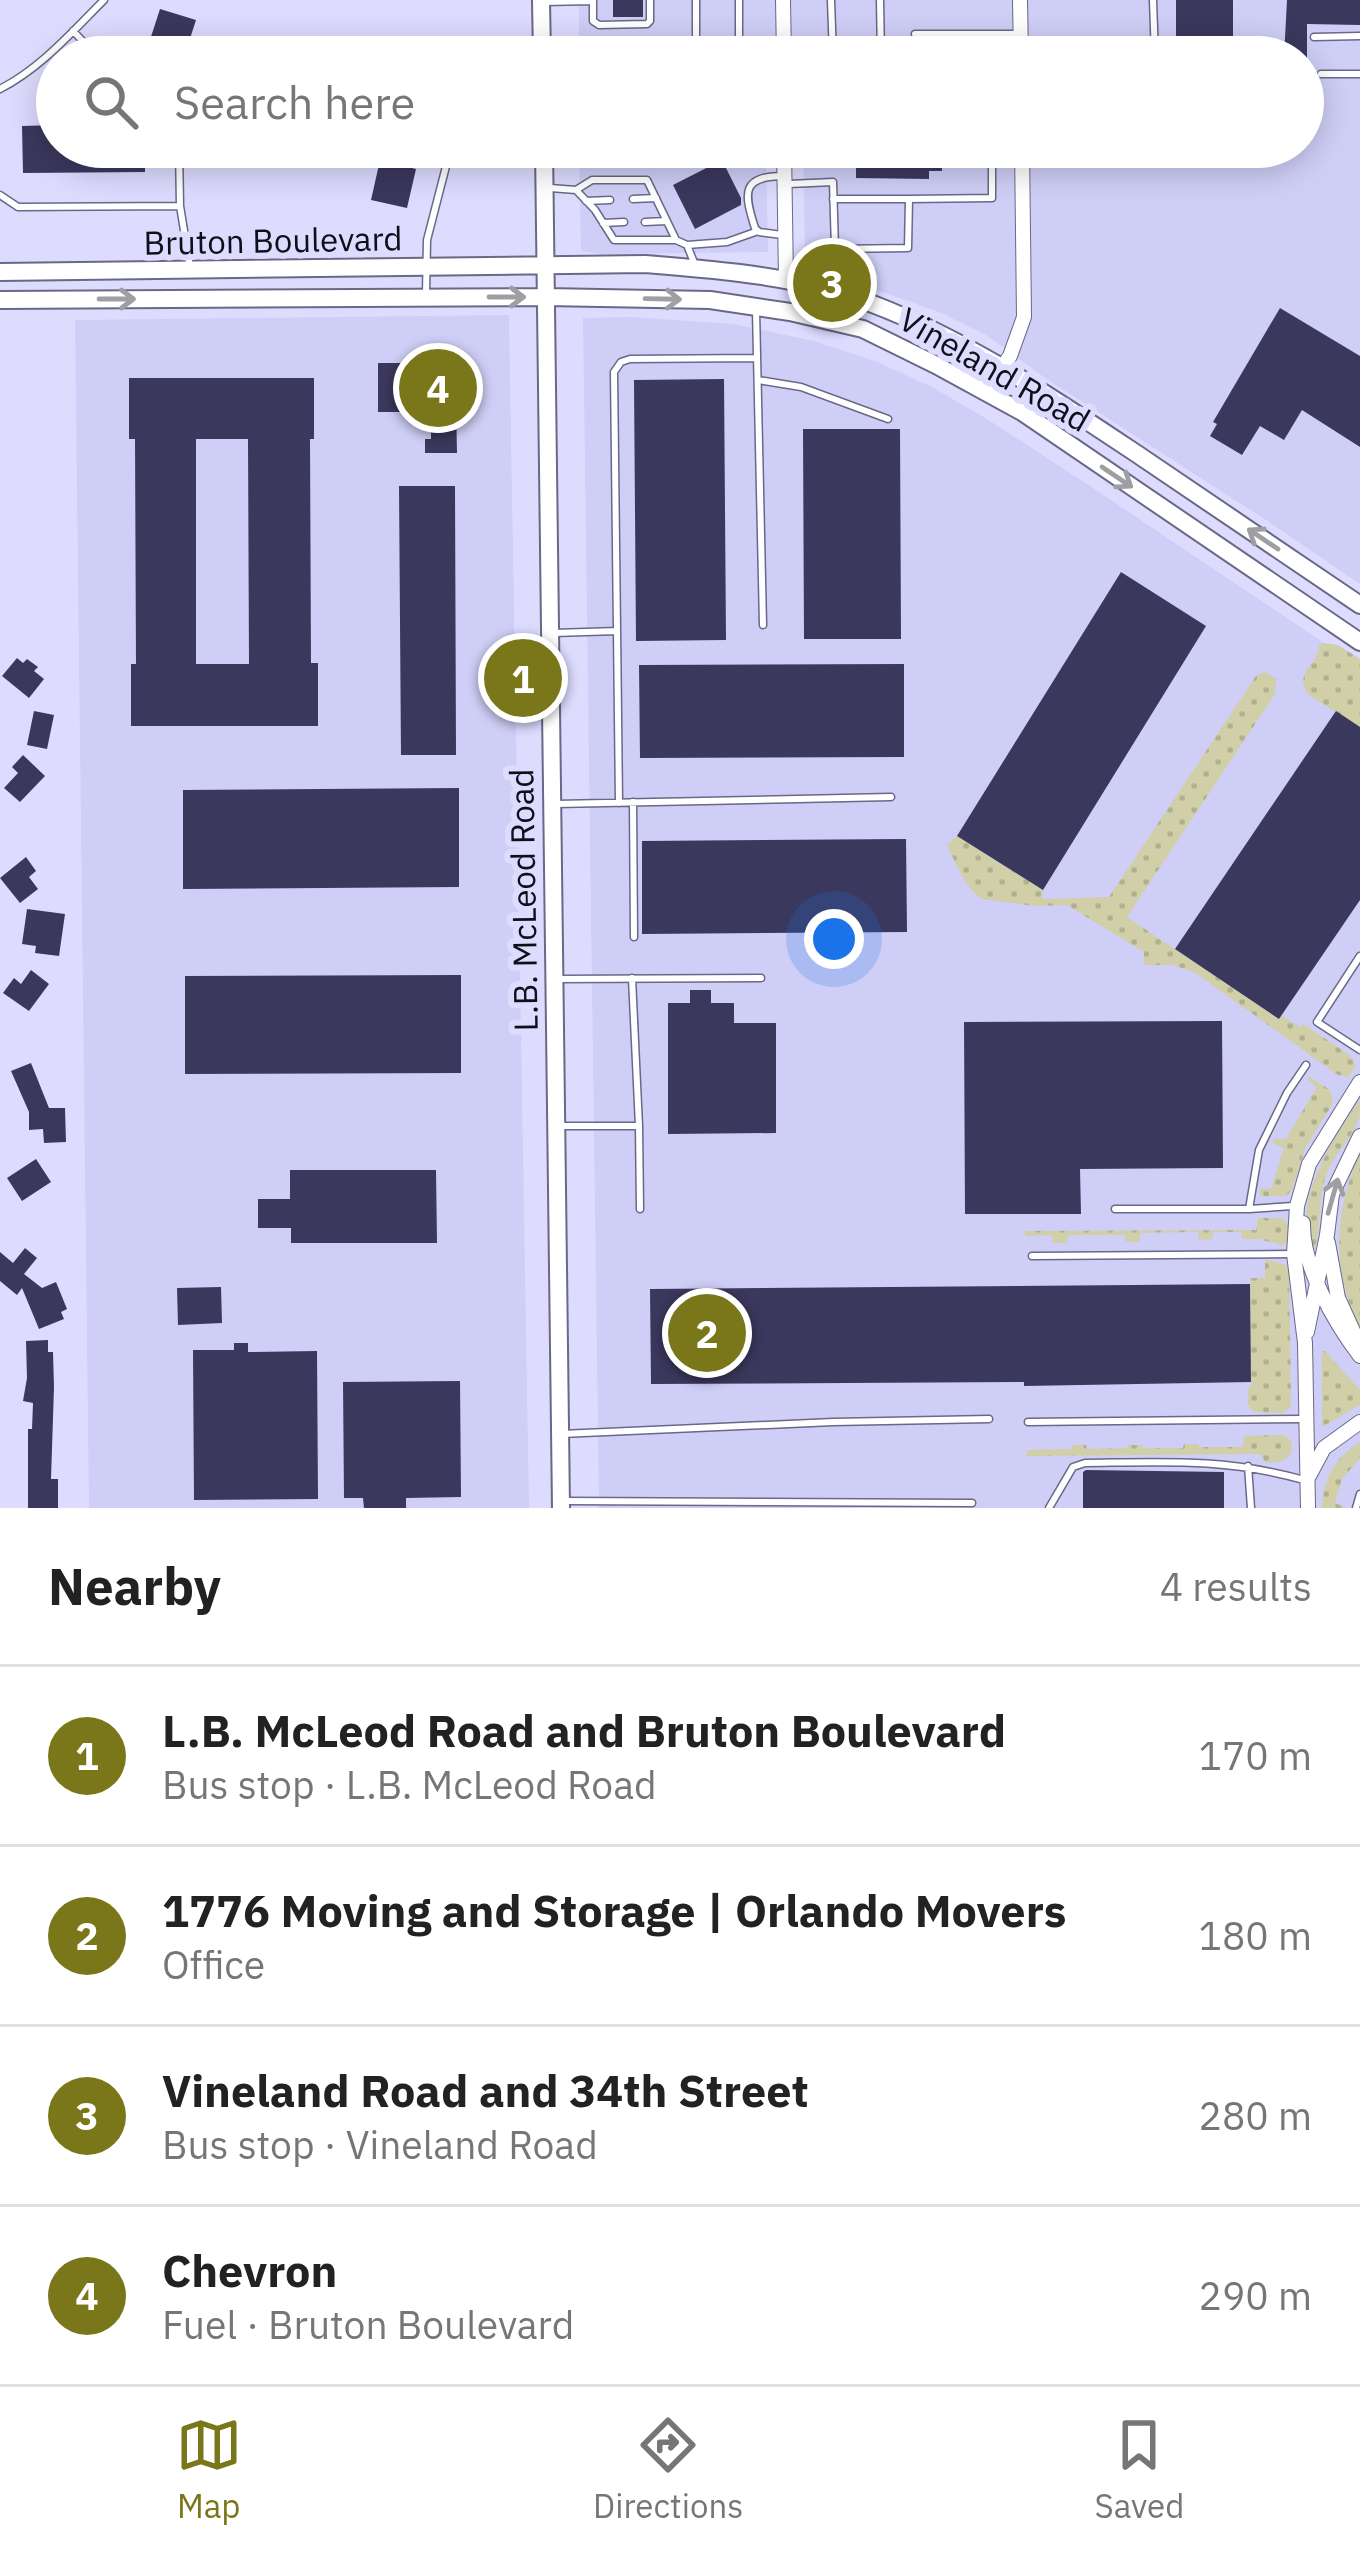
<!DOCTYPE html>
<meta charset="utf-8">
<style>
:root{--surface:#fff;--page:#f6f6f6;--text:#222;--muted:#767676;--line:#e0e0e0;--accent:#7a761a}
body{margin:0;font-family:"IBM Plex Sans",sans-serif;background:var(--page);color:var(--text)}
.you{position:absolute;left:834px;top:939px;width:42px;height:42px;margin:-30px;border:9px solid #fff;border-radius:50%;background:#1a73e8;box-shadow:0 0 0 18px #1a73e833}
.badge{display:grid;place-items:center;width:78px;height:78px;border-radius:50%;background:var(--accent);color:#fff;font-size:39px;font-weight:700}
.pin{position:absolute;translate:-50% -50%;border:6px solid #fff;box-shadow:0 3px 12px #0006}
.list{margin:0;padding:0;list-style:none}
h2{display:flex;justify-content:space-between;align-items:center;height:156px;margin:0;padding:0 48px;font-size:51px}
h2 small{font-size:39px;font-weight:400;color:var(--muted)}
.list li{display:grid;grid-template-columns:78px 1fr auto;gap:36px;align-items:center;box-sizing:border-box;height:180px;padding:0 48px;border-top:3px solid var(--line)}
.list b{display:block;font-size:45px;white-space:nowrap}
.list p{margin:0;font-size:39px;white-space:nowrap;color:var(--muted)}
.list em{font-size:39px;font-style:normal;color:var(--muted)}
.icon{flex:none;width:66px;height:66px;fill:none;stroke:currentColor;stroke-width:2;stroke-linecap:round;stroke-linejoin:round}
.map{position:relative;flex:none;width:1360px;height:1508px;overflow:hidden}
.search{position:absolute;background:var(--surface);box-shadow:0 6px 30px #0003;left:36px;right:36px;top:36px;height:132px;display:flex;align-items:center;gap:30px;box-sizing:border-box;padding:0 42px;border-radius:66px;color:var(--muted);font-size:45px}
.sheet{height:876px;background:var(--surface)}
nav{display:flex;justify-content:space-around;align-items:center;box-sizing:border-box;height:168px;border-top:3px solid var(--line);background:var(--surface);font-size:33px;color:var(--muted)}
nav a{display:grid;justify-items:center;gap:6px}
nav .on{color:var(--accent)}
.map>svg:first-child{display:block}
.built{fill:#cfcef6}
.grass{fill:url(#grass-dots)}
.building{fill:#3b385d;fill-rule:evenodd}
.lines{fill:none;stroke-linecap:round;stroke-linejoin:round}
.service-casing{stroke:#696886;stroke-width:9}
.minor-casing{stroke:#696886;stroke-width:16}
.tertiary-casing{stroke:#696886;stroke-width:20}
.service{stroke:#fff;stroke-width:6}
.minor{stroke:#fff;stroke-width:14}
.tertiary{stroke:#fff;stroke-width:16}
.oneway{stroke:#9f9fa3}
.labels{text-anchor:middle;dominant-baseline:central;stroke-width:12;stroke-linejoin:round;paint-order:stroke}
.street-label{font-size:33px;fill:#0f0e19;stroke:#dddcff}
</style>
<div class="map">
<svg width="1360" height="1508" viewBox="0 0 1360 1508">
<defs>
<pattern id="grass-dots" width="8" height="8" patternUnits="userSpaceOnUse" patternTransform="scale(3)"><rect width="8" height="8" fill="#d0cfa7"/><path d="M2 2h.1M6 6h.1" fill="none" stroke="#b1b18f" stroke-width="1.8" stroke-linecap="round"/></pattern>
</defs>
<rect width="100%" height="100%" fill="#dddcff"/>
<!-- built -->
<path class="built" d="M 579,0 L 1360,0 L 1360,584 L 1266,520 L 1045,378 L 986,335 L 939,312 L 814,268 L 805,253 L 803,155 L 766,155 L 768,252 L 601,254 L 581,251 L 579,147 L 1303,147 L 1303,57 L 579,57 Z
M 509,315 L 529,1508 L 89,1508 L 75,320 Z
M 630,317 L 734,324 L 814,341 L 875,361 L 932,387 L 987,419 L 1084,482 L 1360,667 L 1360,1508 L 599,1508 L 583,318 Z"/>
<!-- grass -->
<path class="grass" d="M 1324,643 L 1338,645 L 1360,659 L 1360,727 L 1309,695 C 1292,673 1318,667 1319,645 Z
M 1264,672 L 1276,678 L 1275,694 L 1127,917 L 1279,1019 L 1282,1016 L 1300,1027 L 1303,1024 L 1348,1054 L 1356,1065 L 1349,1077 L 1338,1075 L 1194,972 L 1173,965 L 1144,965 L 1144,952 L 1067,905 L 1035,906 L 982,899 C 964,887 956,863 947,845 L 957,836 L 1043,890 L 1042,899 L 1109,897 L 1256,676 Z
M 1308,1076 L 1330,1090 L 1333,1103 L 1305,1149 L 1292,1190 L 1286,1196 L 1260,1196 L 1260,1188 L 1271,1189 L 1284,1148 L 1273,1143 L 1272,1139 L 1286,1139 L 1317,1087 L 1308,1080 Z
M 1360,1100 C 1360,1103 1360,1115 1359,1118 C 1353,1137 1333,1155 1326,1176 C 1317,1201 1322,1227 1314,1251 C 1288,1206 1334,1137 1360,1100 Z
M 1360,1154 L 1360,1329 C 1332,1273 1333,1211 1360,1154 Z
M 1258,1218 L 1282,1218 L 1288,1224 L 1288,1242 L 1282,1245 L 1259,1239 L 1242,1239 L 1241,1232 L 1213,1232 L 1212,1239 L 1199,1240 L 1198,1232 L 1140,1233 L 1139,1242 L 1126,1242 L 1125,1235 L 1068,1235 L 1067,1243 L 1053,1243 L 1052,1235 L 1025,1236 L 1025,1231 L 1256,1230 Z
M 1265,1259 L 1285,1265 L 1289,1270 L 1291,1399 L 1290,1407 L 1283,1413 L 1254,1412 L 1248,1405 L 1248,1388 L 1251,1387 L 1250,1278 L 1265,1278 Z
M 1325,1351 L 1360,1390 L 1360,1405 L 1322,1427 L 1322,1352 Z
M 1283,1435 L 1291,1440 C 1295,1459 1281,1464 1265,1462 L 1261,1454 L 1027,1456 L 1027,1450 L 1071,1449 L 1072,1445 L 1086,1445 L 1087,1449 L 1127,1448 L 1128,1445 L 1142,1445 L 1143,1448 L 1183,1448 L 1184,1444 L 1198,1444 L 1199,1447 L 1243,1447 L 1244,1436 Z
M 1360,1442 L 1360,1458 L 1342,1479 L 1335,1503 L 1346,1508 L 1322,1508 C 1323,1479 1335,1458 1360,1442 Z"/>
<!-- building -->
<path class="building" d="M 613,0 L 643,0 L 643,17 L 613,17 Z
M 1176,0 L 1233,0 L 1233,57 L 1176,57 Z
M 1287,0 L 1360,0 L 1360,25 L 1307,24 L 1307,57 L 1284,57 Z
M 160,9 L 196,20 L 184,57 L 171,57 L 147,49 Z
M 57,125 L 57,147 L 145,147 L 145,172 L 23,173 L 22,126 Z
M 863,147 L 942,147 L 942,171 L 929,171 L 929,179 L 856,178 L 856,157 L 863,157 Z
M 380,160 L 416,169 L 407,208 L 371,200 Z
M 722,160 L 741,198 L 741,205 L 695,229 L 673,185 Z
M 1280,308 L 1360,356 L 1360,447 L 1302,410 L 1284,440 L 1260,426 L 1242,455 L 1210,436 L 1217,424 L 1213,422 Z
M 431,355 L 455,355 L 457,453 L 425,453 L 425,439 L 431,439 L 431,412 L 378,412 L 378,363 L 431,363 Z
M 129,378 L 314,378 L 314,439 L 310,439 L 311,663 L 318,663 L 318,726 L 131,726 L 131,664 L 136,664 L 135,439 L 129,439 ZM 196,439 L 248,439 L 249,664 L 196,664 Z
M 724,379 L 726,640 L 636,641 L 634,380 Z
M 803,429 L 900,429 L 901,639 L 804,639 Z
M 399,486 L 455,486 L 456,755 L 401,755 Z
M 1121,572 L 1206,626 L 1043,890 L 957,836 Z
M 17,658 L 23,663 L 27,659 L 38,667 L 34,671 L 44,679 L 29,698 L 2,676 Z
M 904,664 L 904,757 L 640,758 L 639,665 Z
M 34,711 L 54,715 L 47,749 L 27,745 Z
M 1336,711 L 1360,727 L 1360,900 L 1279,1019 L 1175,949 Z
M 23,755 L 45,776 L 20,802 L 4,788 L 18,773 L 12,767 Z
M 459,788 L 459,887 L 183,889 L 183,790 Z
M 906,839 L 907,932 L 642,934 L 642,841 Z
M 26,857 L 36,871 L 29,877 L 38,889 L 20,903 L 0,878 Z
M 27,909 L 65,914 L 59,956 L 35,953 L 36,946 L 22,944 Z
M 31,970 L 49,984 L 29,1011 L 3,993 L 14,978 L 21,984 Z
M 461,975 L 461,1073 L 185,1074 L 185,976 Z
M 690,990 L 711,990 L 711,1003 L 734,1003 L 734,1023 L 776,1023 L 776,1133 L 668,1134 L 668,1003 L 690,1003 Z
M 1222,1021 L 1223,1168 L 1080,1169 L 1081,1214 L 965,1214 L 964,1022 Z
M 31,1063 L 49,1108 L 65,1108 L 66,1142 L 44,1143 L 43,1129 L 29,1130 L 29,1112 L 11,1071 Z
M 36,1159 L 51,1182 L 22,1201 L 7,1178 Z
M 290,1170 L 436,1170 L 437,1243 L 291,1243 L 291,1228 L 258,1228 L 258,1199 L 290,1199 Z
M 25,1248 L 37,1258 L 24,1274 L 42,1288 L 56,1282 L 67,1309 L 61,1312 L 64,1319 L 39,1329 L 22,1288 L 17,1295 L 0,1281 L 0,1252 L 13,1263 Z
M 1250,1284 L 1251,1382 L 1024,1386 L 1024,1382 L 651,1384 L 650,1289 Z
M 221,1287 L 222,1323 L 178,1325 L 177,1288 Z
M 48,1340 L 48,1352 L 53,1352 L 54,1387 L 51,1479 L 58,1479 L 58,1508 L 28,1508 L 28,1429 L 32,1429 L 33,1403 L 23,1401 L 27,1378 L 26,1341 Z
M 234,1343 L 248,1343 L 248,1352 L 317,1351 L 318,1499 L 194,1500 L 193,1350 L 234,1350 Z
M 460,1381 L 461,1497 L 406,1498 L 406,1508 L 364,1508 L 363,1498 L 344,1498 L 343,1382 Z
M 1086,1470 L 1224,1472 L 1224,1508 L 1083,1508 L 1083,1472 Z"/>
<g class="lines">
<!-- service casing -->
<g class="service-casing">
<path id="service" d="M 593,0 L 593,21 L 599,25 L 647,24 L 650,21 L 650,0
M 739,0 L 739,57
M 831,0 L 833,57
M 880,0 L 881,57
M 1153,0 L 1155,57
M 544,2 L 591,1
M 73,31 L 98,57
M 915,34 L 1017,34
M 1314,37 L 1360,36
M 1024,46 L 1154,44
M 739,51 L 780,50
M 696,57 L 696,0
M 1321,74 L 1360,74
M 0,89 C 41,68 72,32 104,0
M 179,147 L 180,206 L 190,267
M 789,184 L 833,182 L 835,249 L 908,248 L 909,199 L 833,199
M 550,188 L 576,190 L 595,210 L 614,240 L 676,240 L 687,245 L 695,265
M 576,190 L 592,180 L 647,180 L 676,240
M 0,195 L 18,207 L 180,206
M 633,199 L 656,198
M 909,199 L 992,198 L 992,147
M 586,201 L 610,200
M 645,222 L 666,221
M 603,223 L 624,222
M 782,235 L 759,232 L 755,228 C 743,191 742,176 785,176
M 687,245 L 727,242 L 758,231
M 426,294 L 427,240 L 451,147
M 756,310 L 763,625
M 758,380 L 801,387 L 888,419
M 554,633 L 617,631
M 633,802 L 634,937
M 619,803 L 614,372 L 621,362 L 630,359 L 757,358
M 556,804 L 891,797
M 1360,956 L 1317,1022 L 1360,1050
M 558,979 L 761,978
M 557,1126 L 639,1126 L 632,978
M 639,1126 L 640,1209
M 1293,1206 L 1249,1209 L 1259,1150 L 1287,1093 L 1306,1065
M 1115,1209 L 1249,1209
M 1032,1256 L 1292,1254
M 1028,1422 L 1303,1419
M 561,1434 L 833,1422 L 989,1419
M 1248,1466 L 1251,1508
M 565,1501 L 972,1503
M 1049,1508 L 1073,1467 L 1085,1463 C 1165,1462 1226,1458 1304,1480
M 1356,1508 L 1360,1494"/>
</g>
<!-- minor casing -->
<g class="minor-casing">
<path id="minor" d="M 783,0 L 784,57
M 1020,0 L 1021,57
M 784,147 L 786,281
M 985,392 L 1010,356 L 1024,317 L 1022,147
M 1303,1223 C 1302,1266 1334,1322 1360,1356
M 1328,1243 L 1338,1298 L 1360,1346
M 1307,1332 L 1327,1235 L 1332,1194 L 1360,1136
M 1309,1476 L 1324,1448 L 1360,1422
M 1308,1508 L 1305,1343 L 1294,1254 L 1297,1206 L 1309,1164 L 1360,1082"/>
</g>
<!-- tertiary casing -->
<g class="tertiary-casing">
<path id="tertiary" d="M 541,0 L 542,57
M 544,147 L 561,1508
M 0,272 L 645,264 C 720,270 799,276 870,303 C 968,340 1053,398 1140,456 C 1213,506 1287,555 1360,605
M 0,300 L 546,297 L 710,300 L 790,312 L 863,329 L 936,365 L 1022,412 L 1360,642"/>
</g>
<!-- service -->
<use href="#service" class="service"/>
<!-- minor -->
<use href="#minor" class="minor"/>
<!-- tertiary -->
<use href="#tertiary" class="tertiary"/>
</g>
<!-- one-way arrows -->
<defs><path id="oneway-shaft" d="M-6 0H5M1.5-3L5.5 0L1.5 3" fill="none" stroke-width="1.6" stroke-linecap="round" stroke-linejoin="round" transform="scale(3)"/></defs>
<g class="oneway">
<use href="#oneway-shaft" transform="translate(507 297)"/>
<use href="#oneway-shaft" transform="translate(117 299)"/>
<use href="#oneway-shaft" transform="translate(663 299) rotate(1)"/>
<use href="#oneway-shaft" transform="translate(1117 477) rotate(34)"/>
<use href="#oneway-shaft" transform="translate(1263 539) rotate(-146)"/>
<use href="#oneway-shaft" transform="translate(1333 1196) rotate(-74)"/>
</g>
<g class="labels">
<!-- street labels -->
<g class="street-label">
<text transform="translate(273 240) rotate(-1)">Bruton Boulevard</text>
<text transform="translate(995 369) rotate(30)">Vineland Road</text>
<text transform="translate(523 900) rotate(-91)">L.B. McLeod Road</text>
</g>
</g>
</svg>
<div class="you"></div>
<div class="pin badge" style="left:523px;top:678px">1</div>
<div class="pin badge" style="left:707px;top:1333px">2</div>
<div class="pin badge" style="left:832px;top:283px">3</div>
<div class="pin badge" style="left:438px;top:388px">4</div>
<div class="search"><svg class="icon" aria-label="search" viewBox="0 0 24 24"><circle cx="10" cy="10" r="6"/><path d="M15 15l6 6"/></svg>Search here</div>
</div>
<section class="sheet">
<h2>Nearby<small>4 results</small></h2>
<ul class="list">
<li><span class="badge">1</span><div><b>L.B. McLeod Road and Bruton Boulevard</b><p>Bus stop · L.B. McLeod Road</p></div><em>170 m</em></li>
<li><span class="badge">2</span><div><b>1776 Moving and Storage | Orlando Movers</b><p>Office</p></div><em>180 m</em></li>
<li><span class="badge">3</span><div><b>Vineland Road and 34th Street</b><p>Bus stop · Vineland Road</p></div><em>280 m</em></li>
<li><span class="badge">4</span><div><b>Chevron</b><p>Fuel · Bruton Boulevard</p></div><em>290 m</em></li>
</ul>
</section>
<nav>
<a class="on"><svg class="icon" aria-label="map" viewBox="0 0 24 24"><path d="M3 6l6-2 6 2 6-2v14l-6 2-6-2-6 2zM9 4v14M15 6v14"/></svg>Map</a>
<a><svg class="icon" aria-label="directions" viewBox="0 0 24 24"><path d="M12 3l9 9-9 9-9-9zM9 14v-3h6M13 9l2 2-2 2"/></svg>Directions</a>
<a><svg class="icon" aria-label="saved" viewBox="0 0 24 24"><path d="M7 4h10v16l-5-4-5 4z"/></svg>Saved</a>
</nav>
